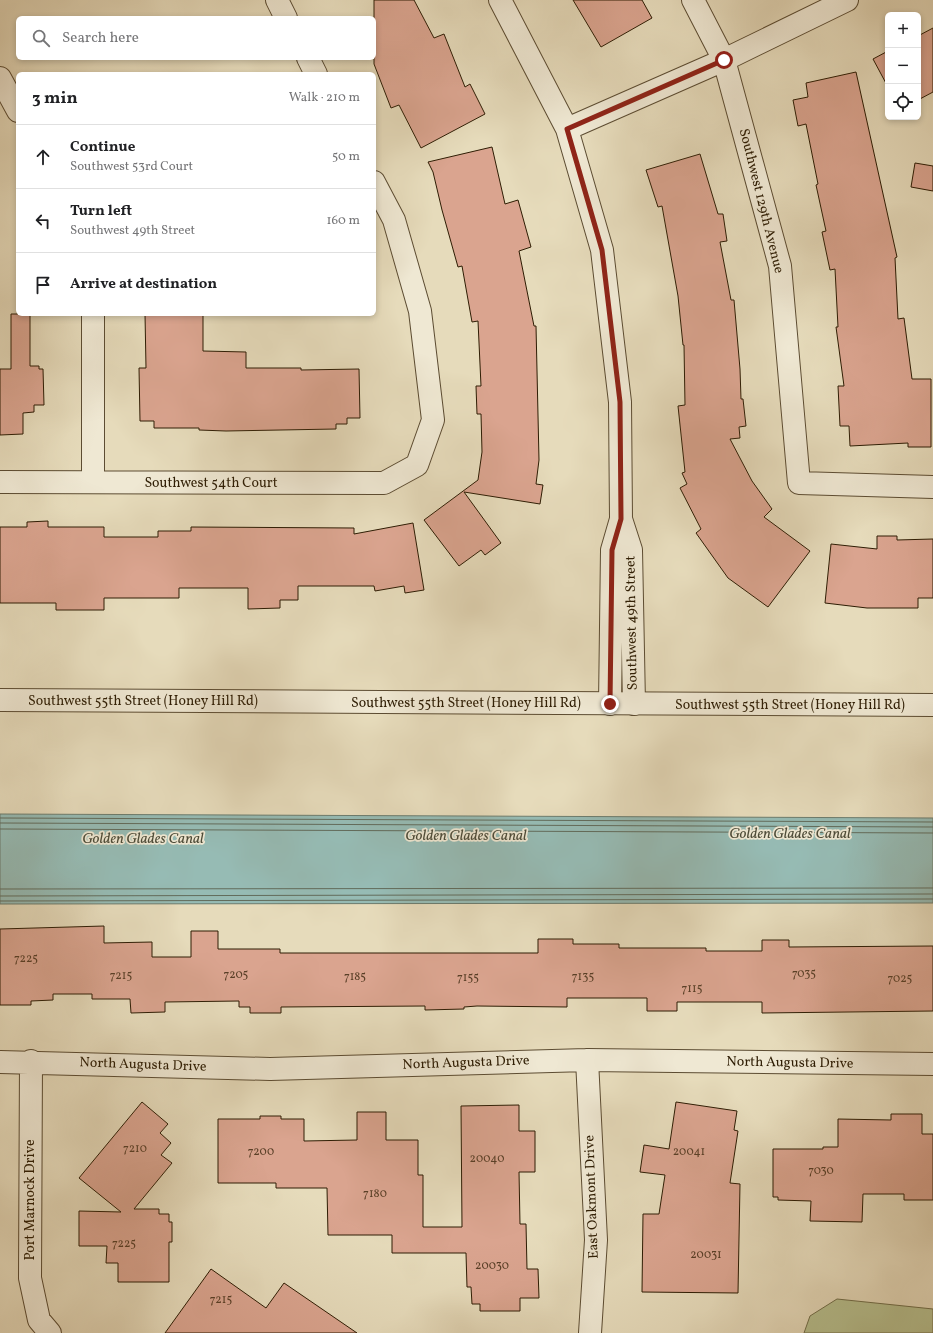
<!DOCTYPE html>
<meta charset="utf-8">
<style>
:root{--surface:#fff;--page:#f2f2f2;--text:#202124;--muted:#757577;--line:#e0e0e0}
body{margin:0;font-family:Vollkorn,serif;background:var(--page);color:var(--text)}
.controls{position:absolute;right:12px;top:12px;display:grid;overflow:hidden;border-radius:6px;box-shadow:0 2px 6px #0003}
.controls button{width:36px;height:36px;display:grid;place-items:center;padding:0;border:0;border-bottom:1px solid var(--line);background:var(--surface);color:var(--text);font:20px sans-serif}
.stop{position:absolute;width:12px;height:12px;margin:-9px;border:3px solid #8f2418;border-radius:50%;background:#fff}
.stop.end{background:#8f2418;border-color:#fff;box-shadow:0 1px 4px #0008}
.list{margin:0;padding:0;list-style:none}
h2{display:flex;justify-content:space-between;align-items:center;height:52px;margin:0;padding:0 16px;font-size:17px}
h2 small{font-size:13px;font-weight:400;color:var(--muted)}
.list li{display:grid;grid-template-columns:26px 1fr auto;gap:12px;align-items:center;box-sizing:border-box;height:64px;padding:0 16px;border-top:1px solid var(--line)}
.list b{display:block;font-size:15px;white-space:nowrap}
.list p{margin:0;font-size:13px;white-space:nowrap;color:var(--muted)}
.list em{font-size:13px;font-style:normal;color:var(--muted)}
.icon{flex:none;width:22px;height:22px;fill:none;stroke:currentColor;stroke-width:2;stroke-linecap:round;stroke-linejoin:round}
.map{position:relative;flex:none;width:933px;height:1333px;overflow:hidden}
.search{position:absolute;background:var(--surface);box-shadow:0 2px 6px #0003;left:16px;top:16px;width:360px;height:44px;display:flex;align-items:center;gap:10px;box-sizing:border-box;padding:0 14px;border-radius:6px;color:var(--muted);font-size:15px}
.panel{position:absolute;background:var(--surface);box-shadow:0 2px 6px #0003;left:16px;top:72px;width:360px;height:244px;border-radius:6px}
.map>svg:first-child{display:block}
.green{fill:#b7c08f;stroke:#726e4a}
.water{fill:#96bbb4;stroke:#6c7c6e}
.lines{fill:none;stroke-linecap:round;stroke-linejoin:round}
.shore{stroke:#626c5c;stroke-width:1}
.building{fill:#daa48f;stroke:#2e1d04}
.minor-casing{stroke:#5c4c32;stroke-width:24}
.tertiary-casing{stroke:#5c4c32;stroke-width:24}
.minor{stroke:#efe8d3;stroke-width:22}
.tertiary{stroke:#efe8d3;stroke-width:22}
.route{stroke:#8f2418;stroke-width:5}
.labels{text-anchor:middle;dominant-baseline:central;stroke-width:3.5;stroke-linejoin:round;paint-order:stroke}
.number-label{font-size:12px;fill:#593f27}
.street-label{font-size:14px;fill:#2e1d04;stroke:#efe8d3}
.water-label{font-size:15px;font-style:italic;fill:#4d4c39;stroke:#efe8d3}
</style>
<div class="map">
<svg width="933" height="1333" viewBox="0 0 933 1333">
<rect width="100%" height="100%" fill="#e6dbbb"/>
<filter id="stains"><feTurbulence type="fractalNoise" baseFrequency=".005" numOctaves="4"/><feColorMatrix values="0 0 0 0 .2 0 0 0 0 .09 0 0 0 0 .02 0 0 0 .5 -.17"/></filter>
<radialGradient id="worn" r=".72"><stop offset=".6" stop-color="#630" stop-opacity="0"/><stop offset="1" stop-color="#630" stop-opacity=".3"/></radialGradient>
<!-- green -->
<path class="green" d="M 837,1299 L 933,1309 L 933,1333 L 804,1333 L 810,1316 Z"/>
<!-- water -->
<path class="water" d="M 0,814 L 933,818 L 933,903 L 0,904 Z"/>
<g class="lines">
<!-- shore -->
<path class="shore" d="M 0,818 L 933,822
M 0,823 L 933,827
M 0,829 L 933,833
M 0,889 L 933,888
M 0,896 L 933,894
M 0,901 L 933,899"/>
</g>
<!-- building -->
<path class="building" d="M 374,0 L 414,0 L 434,38 L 444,34 L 465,87 L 470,84 L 485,114 L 421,148 L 399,105 L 391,108 L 374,64 Z
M 573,0 L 642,0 L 652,18 L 601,47 Z
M 933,28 L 933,92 L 918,100 L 918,36 Z
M 888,51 L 888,87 L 873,59 Z
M 856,72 L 897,257 L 895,258 L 898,319 L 904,318 L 912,379 L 931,379 L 931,447 L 908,447 L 908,443 L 850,446 L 849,426 L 840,426 L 838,386 L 844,386 L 836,327 L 838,327 L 835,269 L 830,270 L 822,232 L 826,231 L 816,185 L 818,184 L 806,124 L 798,126 L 793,100 L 808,97 L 806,83 Z
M 492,147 L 505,204 L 518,200 L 531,247 L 519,251 L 534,326 L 536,326 L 539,460 L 536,484 L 543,485 L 540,504 L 464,492 L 501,543 L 485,555 L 481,550 L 459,566 L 424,520 L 478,480 L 482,452 L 481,414 L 477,414 L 476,386 L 481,386 L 478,321 L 472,322 L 462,266 L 458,267 L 442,210 L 433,172 L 428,162 Z
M 700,154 L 718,214 L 723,214 L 727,241 L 720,242 L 731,300 L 734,300 L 740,369 L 741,399 L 743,399 L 746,426 L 739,427 L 740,438 L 730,439 L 752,481 L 772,509 L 764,517 L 810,551 L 768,607 L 728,578 L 696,533 L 701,529 L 680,488 L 687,484 L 682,473 L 685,472 L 678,406 L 685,405 L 684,345 L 683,345 L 678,296 L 662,206 L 658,207 L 646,170 Z
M 915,163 L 933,166 L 933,191 L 911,187 Z
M 11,314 L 30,314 L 30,366 L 39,366 L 39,369 L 43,369 L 44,405 L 34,405 L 34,412 L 23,413 L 23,434 L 0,435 L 0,369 L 11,369 Z
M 145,314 L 203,314 L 203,351 L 246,352 L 246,368 L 301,368 L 301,370 L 359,369 L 360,418 L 347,418 L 347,424 L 336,424 L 336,429 L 226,431 L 199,430 L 199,428 L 154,428 L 154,421 L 140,421 L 139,368 L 146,368 Z
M 48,521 L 48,527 L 104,527 L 104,537 L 158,537 L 158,531 L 191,531 L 191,527 L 354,528 L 354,534 L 413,523 L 424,590 L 405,593 L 404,586 L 375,591 L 374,586 L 298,586 L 298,600 L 280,600 L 280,608 L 248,609 L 248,588 L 179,588 L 179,598 L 104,598 L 104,610 L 56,610 L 56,603 L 0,603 L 0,527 L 27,527 L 27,522 Z
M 877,536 L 897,536 L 897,540 L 933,539 L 933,598 L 918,598 L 918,608 L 867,608 L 825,603 L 831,544 L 877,549 Z
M 104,926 L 104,943 L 152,942 L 152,957 L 191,957 L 191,931 L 218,931 L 218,949 L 280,949 L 280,953 L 538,953 L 538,939 L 573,939 L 573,944 L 619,944 L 619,948 L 706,948 L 706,951 L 762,951 L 762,940 L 789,940 L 789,947 L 933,946 L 933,1011 L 762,1013 L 762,1002 L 677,1002 L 677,1011 L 647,1011 L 647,998 L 567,998 L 567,1007 L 477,1006 L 464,1007 L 464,1009 L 425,1010 L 425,1006 L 281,1007 L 281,1013 L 250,1013 L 250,1007 L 239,1007 L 239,1001 L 165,1002 L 165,1012 L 131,1013 L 130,999 L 92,999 L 92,994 L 53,994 L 53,1000 L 31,1001 L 31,1005 L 0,1005 L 0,929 Z
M 142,1102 L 168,1124 L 160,1133 L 171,1143 L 161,1155 L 172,1163 L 134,1209 L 159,1209 L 159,1214 L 169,1214 L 169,1222 L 172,1222 L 172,1242 L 169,1242 L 169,1282 L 118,1282 L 118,1263 L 106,1263 L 107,1246 L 79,1246 L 79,1211 L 121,1212 L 79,1178 Z
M 676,1102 L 737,1111 L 734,1130 L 738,1131 L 730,1183 L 740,1184 L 738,1293 L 642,1292 L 643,1214 L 659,1214 L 665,1175 L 640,1172 L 644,1145 L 669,1149 Z
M 519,1105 L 519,1131 L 535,1131 L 535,1172 L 519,1172 L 520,1224 L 526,1224 L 527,1269 L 538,1269 L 539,1298 L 520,1298 L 520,1311 L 480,1311 L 480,1304 L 472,1304 L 471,1287 L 467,1287 L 466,1253 L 392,1253 L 392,1235 L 328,1235 L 327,1188 L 276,1188 L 276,1183 L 218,1183 L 218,1119 L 260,1119 L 260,1116 L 281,1116 L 281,1119 L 304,1119 L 304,1141 L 357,1140 L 357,1112 L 386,1112 L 386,1140 L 418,1140 L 418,1175 L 423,1175 L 423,1227 L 462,1227 L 461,1106 Z
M 891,1114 L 922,1114 L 922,1134 L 933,1134 L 933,1200 L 904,1200 L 904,1194 L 863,1194 L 862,1222 L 810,1221 L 811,1201 L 778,1200 L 778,1197 L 773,1197 L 773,1149 L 823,1149 L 823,1147 L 838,1147 L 838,1119 L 891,1120 Z
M 211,1269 L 266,1308 L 284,1283 L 357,1333 L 165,1333 Z"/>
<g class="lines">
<!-- minor casing -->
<g class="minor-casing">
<path id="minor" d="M 277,0 L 286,18
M 500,0 L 567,129 L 602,250 L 620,402 L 621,519 L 612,550 L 610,704
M 693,0 L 724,60 L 780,266 L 799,483 L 933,487
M 308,58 L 316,74
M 0,78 L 18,111
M 567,129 L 724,60 L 847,0
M 93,314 L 93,482
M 0,482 L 384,483 L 417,465 L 433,420 L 420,311 L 394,220 L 374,182
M 621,519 L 631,550 L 634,704
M 587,1060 L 596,1240 L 590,1333
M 31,1061 L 30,1278 L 39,1320 L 50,1333
M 0,1062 L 270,1069 L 587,1060 L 933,1064"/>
</g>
<!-- tertiary casing -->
<g class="tertiary-casing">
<path id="tertiary" d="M 0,700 L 933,705"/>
</g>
<!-- minor -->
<use href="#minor" class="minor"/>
<!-- tertiary -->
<use href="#tertiary" class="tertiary"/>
</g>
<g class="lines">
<!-- route -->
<path class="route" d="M 610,704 L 612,550 L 621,519 L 620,402 L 602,250 L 567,129 L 724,60"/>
</g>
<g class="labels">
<!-- number labels -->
<g class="number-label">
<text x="26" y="959">7225</text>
<text x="804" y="974">7035</text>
<text x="236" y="975">7205</text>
<text x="121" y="976">7215</text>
<text x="355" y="977">7185</text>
<text x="583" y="977">7135</text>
<text x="468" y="978">7155</text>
<text x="900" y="979">7025</text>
<text x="692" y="989">7115</text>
<text x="135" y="1149">7210</text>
<text x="261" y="1152">7200</text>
<text x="689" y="1152">20041</text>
<text x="487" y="1159">20040</text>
<text x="821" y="1171">7030</text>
<text x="375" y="1194">7180</text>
<text x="124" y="1244">7225</text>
<text x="706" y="1255">20031</text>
<text x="492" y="1266">20030</text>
<text x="221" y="1300">7215</text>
</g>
<!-- street labels -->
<g class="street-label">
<text transform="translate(761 201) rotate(76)">Southwest 129th Avenue</text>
<text x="211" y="483">Southwest 54th Court</text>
<text transform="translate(632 623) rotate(-91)">Southwest 49th Street</text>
<text x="143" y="701">Southwest 55th Street (Honey Hill Rd)</text>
<text x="466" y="703">Southwest 55th Street (Honey Hill Rd)</text>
<text x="790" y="705">Southwest 55th Street (Honey Hill Rd)</text>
<text transform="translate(466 1063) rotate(-2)">North Augusta Drive</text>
<text transform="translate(790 1063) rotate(1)">North Augusta Drive</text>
<text transform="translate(143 1065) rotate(2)">North Augusta Drive</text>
<text transform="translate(592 1197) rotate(-92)">East Oakmont Drive</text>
<text transform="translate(30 1200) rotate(-90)">Port Marnock Drive</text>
</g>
<!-- water labels -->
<g class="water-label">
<text x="790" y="834">Golden Glades Canal</text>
<text x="466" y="836">Golden Glades Canal</text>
<text x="143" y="839">Golden Glades Canal</text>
</g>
</g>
<rect width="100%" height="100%" filter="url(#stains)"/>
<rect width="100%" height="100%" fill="url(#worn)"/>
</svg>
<div class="controls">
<button>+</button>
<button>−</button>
<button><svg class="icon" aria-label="locate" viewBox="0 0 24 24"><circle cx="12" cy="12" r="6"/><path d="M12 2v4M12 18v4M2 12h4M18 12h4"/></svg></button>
</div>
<div class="stop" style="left:724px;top:60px"></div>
<div class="stop end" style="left:610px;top:704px"></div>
<div class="search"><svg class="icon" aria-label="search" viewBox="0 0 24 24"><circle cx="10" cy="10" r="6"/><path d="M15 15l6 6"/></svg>Search here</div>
<section class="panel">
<h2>3 min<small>Walk · 210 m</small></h2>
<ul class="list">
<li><svg class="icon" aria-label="ahead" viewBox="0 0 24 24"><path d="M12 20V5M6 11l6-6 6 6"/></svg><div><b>Continue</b><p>Southwest 53rd Court</p></div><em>50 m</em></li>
<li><svg class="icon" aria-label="left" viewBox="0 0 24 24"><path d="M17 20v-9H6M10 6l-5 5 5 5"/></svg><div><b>Turn left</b><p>Southwest 49th Street</p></div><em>160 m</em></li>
<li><svg class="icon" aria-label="arrive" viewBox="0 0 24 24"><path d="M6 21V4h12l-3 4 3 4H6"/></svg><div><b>Arrive at destination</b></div></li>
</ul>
</section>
</div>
